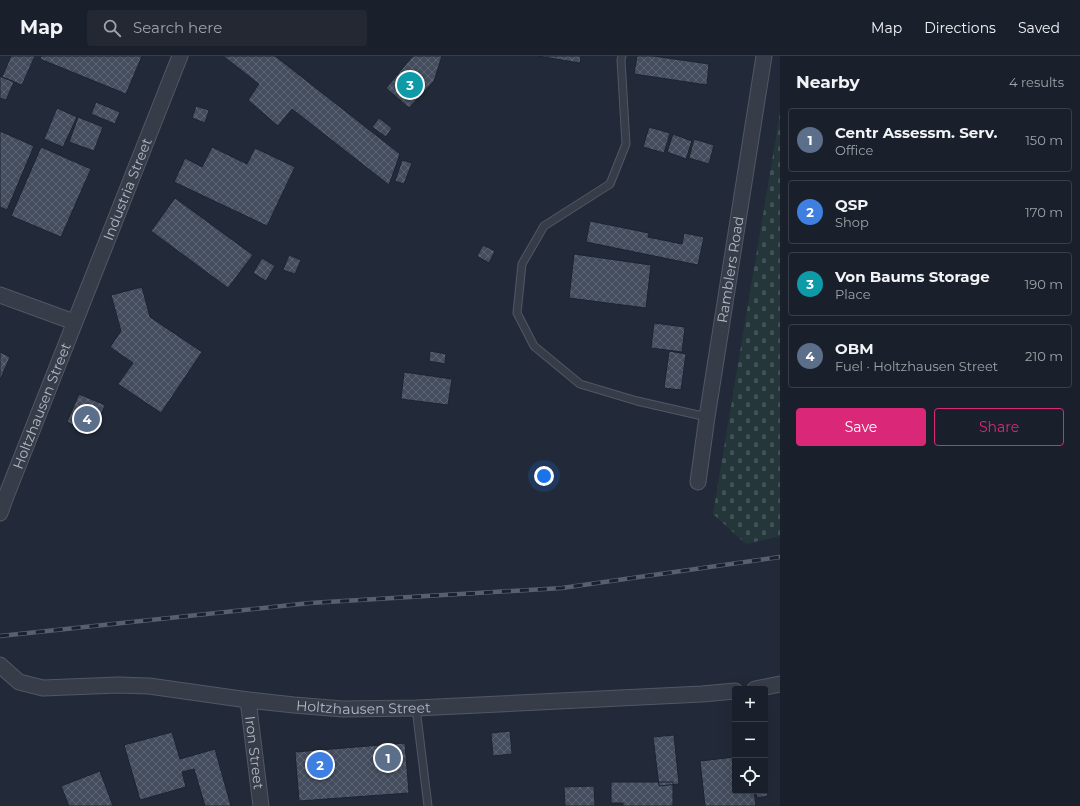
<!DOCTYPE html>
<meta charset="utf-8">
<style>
:root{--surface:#1a202b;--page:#232833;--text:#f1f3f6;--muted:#9fa3a9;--line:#383e47;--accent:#db2777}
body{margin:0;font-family:Montserrat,sans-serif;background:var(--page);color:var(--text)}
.controls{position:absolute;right:12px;bottom:12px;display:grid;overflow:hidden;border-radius:4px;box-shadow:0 4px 16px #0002}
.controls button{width:36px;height:36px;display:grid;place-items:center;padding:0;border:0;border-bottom:1px solid var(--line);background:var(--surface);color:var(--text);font:20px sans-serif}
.you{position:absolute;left:544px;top:420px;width:14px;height:14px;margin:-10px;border:3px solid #fff;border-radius:50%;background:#1a73e8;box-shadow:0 0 0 6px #1a73e833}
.badge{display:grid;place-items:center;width:26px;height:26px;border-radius:50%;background:var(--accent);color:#fff;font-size:13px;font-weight:700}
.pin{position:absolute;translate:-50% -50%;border:2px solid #fff;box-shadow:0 1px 4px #0006}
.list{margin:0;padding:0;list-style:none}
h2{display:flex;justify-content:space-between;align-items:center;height:52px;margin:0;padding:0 16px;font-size:17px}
h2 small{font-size:13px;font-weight:400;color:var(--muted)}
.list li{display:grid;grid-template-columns:26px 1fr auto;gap:12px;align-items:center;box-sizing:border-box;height:64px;margin:0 8px 8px;padding:0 8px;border:1px solid var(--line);border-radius:4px}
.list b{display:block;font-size:15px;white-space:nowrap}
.list p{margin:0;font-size:13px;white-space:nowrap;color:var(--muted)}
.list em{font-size:13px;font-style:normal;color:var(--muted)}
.actions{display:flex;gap:8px;padding:12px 16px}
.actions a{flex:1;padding:9px 0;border:1px solid var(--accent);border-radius:4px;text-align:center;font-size:14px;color:var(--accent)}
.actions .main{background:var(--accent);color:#fff}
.icon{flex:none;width:22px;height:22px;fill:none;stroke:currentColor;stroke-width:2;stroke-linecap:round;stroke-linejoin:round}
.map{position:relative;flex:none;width:780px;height:750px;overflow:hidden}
header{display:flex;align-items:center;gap:24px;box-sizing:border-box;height:56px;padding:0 20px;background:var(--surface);border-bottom:1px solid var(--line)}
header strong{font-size:19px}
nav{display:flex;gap:22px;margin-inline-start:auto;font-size:14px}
.search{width:280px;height:36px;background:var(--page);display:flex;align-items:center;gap:10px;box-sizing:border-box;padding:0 14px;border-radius:4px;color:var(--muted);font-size:15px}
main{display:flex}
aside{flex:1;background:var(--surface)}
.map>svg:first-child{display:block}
.cemetery{fill:url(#cemetery-stones)}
.building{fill:url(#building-cross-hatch);stroke:#1d2430}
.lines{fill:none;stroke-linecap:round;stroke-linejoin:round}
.lane-casing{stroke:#515764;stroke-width:9}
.street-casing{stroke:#515764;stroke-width:17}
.lane{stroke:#363d49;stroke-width:7}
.street{stroke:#363d49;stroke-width:15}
.rail-casing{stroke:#586070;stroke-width:4.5}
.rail{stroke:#1b222e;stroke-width:3;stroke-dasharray:9;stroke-linecap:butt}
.labels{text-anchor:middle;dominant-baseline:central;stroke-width:4;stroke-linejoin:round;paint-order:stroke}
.street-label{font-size:14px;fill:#b1b7c5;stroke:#1b222e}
</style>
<header>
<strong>Map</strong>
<div class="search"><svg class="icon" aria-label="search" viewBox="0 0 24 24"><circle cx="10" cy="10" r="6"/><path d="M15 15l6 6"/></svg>Search here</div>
<nav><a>Map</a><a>Directions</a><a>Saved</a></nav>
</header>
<main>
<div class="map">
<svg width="780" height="750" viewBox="0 0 780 750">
<defs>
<pattern id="cemetery-stones" width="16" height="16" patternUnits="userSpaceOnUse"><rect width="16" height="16" fill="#24363a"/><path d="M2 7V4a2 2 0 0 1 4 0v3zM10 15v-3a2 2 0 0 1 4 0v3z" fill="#415155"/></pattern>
<pattern id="building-cross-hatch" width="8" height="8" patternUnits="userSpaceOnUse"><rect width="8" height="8" fill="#444d5e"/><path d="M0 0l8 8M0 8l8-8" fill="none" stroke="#5d6474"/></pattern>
</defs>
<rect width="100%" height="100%" fill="#222a39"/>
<!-- cemetery -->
<path class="cemetery" d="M 780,57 L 780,480 L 746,488 L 713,458 Z"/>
<!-- building -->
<path class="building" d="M 11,0 L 35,0 L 22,29 L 2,21 Z
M 41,0 L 142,0 L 126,38 L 40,3 Z
M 223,0 L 275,0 L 400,98 L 389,129 L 292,53 L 278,70 L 248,44 L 259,28 Z
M 413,0 L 442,0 L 434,25 L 409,52 L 386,32 Z
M 538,0 L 581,0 L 580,7 Z
M 637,0 L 653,0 L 709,8 L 707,29 L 634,18 Z
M 0,20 L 14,26 L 6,44 L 0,42 Z
M 96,46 L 120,56 L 115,68 L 91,58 Z
M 196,50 L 209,54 L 205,67 L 192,62 Z
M 57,52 L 77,61 L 63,91 L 44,83 Z
M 78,61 L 103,71 L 94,95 L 69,86 Z
M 379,62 L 392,72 L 386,81 L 372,71 Z
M 649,71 L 670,77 L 664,97 L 643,91 Z
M 0,75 L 34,90 L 7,154 L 0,151 Z
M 673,78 L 692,85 L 686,103 L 667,96 Z
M 694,83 L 714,89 L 709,108 L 689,102 Z
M 41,91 L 91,113 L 61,181 L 11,160 Z
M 212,91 L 247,108 L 255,92 L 295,111 L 267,170 L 174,126 L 185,102 L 202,111 Z
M 402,104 L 412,107 L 404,128 L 395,125 Z
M 175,142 L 253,199 L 228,232 L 151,175 Z
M 590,165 L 649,177 L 648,181 L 682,188 L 684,177 L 704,181 L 698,209 L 586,186 Z
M 483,189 L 495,195 L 489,207 L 477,200 Z
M 574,198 L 651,209 L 646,252 L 569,242 Z
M 289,199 L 301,204 L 295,218 L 283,214 Z
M 262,202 L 275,210 L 266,225 L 253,217 Z
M 142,231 L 150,261 L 202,296 L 161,357 L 118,328 L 133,307 L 110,291 L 121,275 L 111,239 Z
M 654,267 L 685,271 L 682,296 L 651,292 Z
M 430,295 L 446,298 L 445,308 L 429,305 Z
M 669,295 L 686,298 L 681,334 L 664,332 Z
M 0,296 L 10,301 L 0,324 Z
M 404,316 L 452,323 L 448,349 L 401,343 Z
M 79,338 L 105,349 L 93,378 L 67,366 Z
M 510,675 L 512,698 L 493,700 L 491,677 Z
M 172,676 L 180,703 L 215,693 L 231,750 L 205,750 L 194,713 L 182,716 L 186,731 L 140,744 L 124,689 Z
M 674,679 L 679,728 L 659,730 L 653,681 Z
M 405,687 L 409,737 L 299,745 L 295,696 Z
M 735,701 L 735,735 L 754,735 L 756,750 L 705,750 L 700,705 Z
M 100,715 L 113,750 L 69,750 L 61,730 Z
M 765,719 L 768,740 L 757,742 L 756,735 L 765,735 Z
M 611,726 L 673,726 L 673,750 L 623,750 L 623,747 L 611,747 Z
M 594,730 L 595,750 L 565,750 L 564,731 Z"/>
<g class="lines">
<!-- lane casing -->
<g class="lane-casing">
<path id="lane" d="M 622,0 L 621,4 L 626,88 L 610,128 L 544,170 L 522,208 L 517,257 L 534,290 L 580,328 L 637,345 L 707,361
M 416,652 L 428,750"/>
</g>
<!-- street casing -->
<g class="street-casing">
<g id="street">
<path d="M 0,239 L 74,266"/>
<path id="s1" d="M 698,426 L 707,361 L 764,0"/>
<path id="s2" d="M 0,457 L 5,443 L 180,0"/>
<path id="s3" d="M 0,609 L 19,626 L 43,632 L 118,629 L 149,630 L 248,644 L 294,649 L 343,653 L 416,652 L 702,638 L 735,635"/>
<path d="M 755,633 L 780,628"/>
<path id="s4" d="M 248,644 L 261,750"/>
</g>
</g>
<!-- lane -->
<use href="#lane" class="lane"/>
<!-- street -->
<use href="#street" class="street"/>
<!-- rail casing -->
<g class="rail-casing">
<path id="rail" d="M 0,580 L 310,547 L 562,532 L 780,501"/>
</g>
<!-- rail -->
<use href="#rail" class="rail"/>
</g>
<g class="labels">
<!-- street labels -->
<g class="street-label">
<text stroke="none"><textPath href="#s2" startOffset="348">Industria Street</textPath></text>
<text stroke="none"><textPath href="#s1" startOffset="215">Ramblers Road</textPath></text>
<text stroke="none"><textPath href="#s2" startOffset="115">Holtzhausen Street</textPath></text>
<text stroke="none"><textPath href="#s3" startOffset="372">Holtzhausen Street</textPath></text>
<text stroke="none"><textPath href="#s4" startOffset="53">Iron Street</textPath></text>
</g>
</g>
</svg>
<div class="controls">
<button>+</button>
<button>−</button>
<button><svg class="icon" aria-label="locate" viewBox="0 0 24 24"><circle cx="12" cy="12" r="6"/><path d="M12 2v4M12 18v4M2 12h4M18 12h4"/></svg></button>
</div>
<div class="you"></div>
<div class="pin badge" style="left:388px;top:702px;background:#5c6f8a">1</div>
<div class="pin badge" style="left:320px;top:709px;background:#3f7fe0">2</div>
<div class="pin badge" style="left:410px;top:29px;background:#0f9aa8">3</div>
<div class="pin badge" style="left:87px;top:363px;background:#5c6f8a">4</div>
</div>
<aside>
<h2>Nearby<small>4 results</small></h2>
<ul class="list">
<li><span class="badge" style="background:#5c6f8a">1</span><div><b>Centr Assessm. Serv.</b><p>Office</p></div><em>150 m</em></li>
<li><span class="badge" style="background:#3f7fe0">2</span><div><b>QSP</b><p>Shop</p></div><em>170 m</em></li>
<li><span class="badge" style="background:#0f9aa8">3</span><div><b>Von Baums Storage</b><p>Place</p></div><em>190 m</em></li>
<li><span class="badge" style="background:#5c6f8a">4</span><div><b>OBM</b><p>Fuel · Holtzhausen Street</p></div><em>210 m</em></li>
</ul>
<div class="actions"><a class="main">Save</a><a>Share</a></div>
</aside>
</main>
